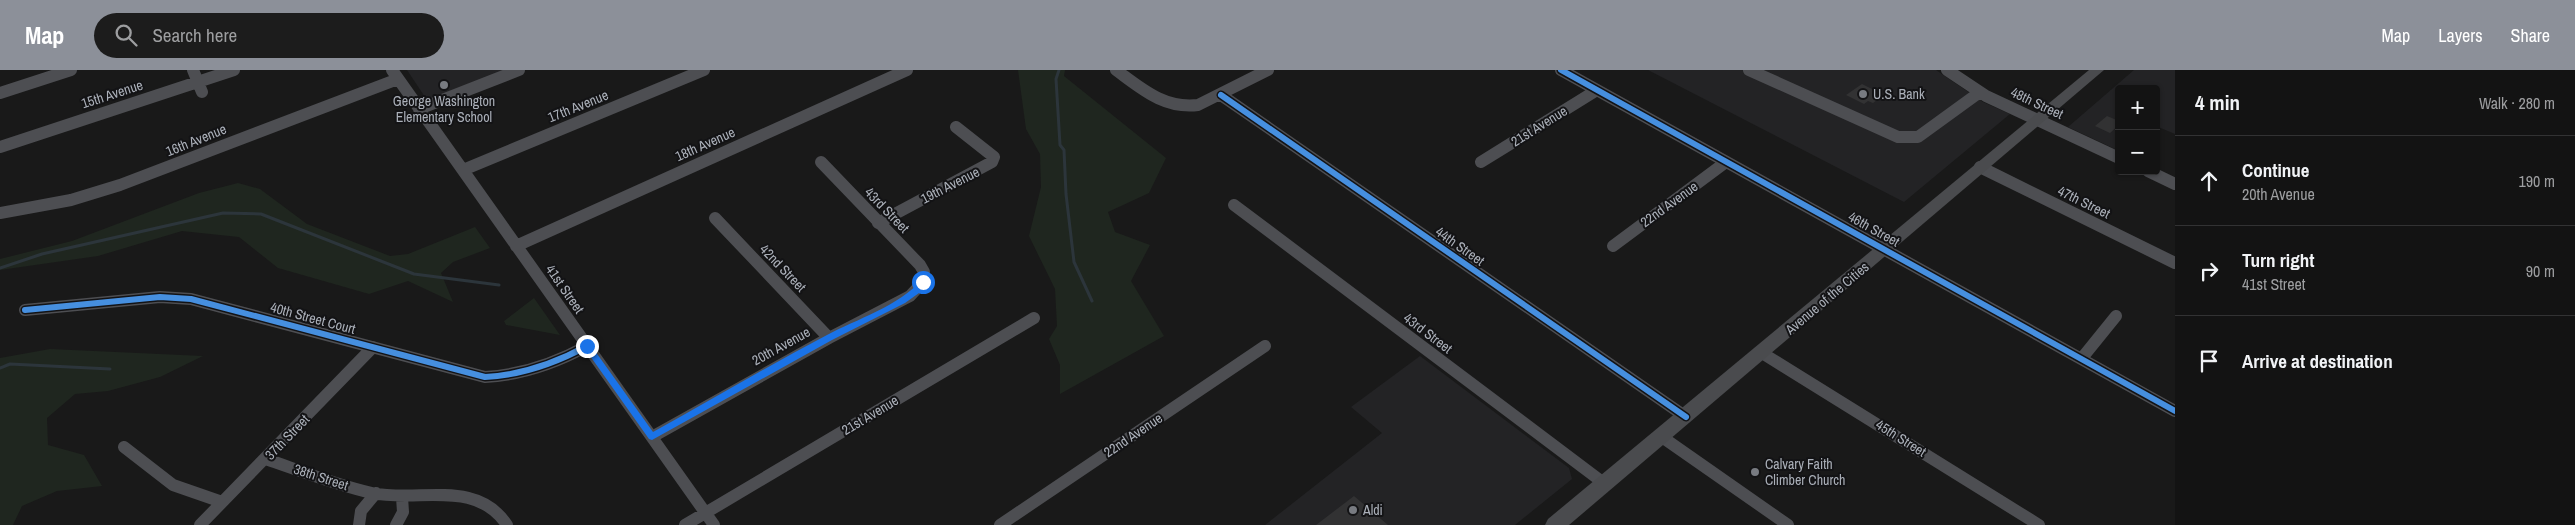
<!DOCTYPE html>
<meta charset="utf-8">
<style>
:root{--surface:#131313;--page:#1c1c1c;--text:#f1f3f6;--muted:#9d9ea0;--line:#323233;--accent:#8c9099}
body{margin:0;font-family:"Archivo Narrow",sans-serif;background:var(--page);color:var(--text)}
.controls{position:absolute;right:15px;top:15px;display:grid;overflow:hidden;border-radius:5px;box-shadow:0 1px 4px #0004}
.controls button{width:45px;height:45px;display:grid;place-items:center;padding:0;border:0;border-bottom:1px solid var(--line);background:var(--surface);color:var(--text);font:25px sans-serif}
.stop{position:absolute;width:15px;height:15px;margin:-11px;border:4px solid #1a73e8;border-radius:50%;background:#fff}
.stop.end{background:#1a73e8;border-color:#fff;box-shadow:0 1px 5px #0008}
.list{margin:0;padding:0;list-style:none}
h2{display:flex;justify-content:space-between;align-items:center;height:65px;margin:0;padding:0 20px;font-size:21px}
h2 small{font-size:16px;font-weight:400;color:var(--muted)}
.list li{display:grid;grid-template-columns:32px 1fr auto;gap:15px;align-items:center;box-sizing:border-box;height:90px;padding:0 20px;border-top:1px solid var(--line)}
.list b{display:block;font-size:19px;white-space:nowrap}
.list p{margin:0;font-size:16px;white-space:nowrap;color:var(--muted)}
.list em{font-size:16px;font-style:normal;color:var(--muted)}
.icon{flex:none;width:28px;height:28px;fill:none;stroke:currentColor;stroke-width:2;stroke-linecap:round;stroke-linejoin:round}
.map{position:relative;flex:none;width:2175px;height:455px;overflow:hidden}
header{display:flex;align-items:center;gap:30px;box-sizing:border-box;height:70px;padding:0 25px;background:var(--accent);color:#fff}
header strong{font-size:24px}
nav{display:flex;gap:28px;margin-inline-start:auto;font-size:18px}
.search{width:350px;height:45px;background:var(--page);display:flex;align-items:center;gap:12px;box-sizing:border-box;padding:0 18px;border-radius:28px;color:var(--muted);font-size:19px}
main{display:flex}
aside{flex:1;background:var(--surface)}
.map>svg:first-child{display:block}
.built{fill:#232325}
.green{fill:#1f261f}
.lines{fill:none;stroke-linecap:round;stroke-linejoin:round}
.stream{stroke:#2c353b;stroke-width:3}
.building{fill:#323233}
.minor{stroke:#4d4e52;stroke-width:12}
.major{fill:#4a4b4e;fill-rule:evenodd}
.cycleway-casing{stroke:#131315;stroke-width:9}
.cycleway{stroke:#468fdf;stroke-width:6}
.route{fill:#1a73e8}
.poi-dot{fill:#787b81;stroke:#131315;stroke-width:2}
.labels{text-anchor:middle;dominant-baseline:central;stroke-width:4;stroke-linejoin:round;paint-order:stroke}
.street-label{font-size:14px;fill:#abb0b9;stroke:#131315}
.poi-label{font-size:14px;fill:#abb0b9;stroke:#131315;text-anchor:start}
</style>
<header>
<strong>Map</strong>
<div class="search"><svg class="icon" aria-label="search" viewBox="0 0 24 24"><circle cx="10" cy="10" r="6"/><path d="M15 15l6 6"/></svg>Search here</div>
<nav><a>Map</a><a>Layers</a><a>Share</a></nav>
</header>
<main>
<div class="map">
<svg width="2175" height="455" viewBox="0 0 2175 455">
<rect width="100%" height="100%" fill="#191919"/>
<!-- built -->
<path class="built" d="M 407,0 L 508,0 L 427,30 Z
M 1648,0 L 1936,0 L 1983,32 L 2010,44 L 1904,132 Z
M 2134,0 L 2175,0 L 2175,64 L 2156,56 L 2156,19 L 2119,19 L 2119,75 L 2115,79 L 2068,57 Z
M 1420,286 L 1569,398 L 1572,409 L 1515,455 L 1265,455 L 1382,363 L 1351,337 Z"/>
<!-- green -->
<path class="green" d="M 1018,0 L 1065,0 L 1064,6 L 1166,88 L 1149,123 L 1108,142 L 1115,162 L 1150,175 L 1131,211 L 1164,266 L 1060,324 L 1060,295 L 1049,269 L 1057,256 L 1055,219 L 1029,166 L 1041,117 L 1040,84 L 1026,59 Z
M 238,113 L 260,119 L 307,154 L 390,186 L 408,184 L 475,157 L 490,178 L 453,192 L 441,203 L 453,232 L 408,211 L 369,224 L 278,198 L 239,167 L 182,161 L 98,186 L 0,200 L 0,189 L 72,171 L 199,123 Z
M 534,228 L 560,265 L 506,255 L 504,251 Z
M 50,279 L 203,286 L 160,307 L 108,321 L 75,324 L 47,348 L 48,375 L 84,385 L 102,416 L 57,421 L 22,436 L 13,455 L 0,455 L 0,288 Z"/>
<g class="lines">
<!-- stream -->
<path class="stream" d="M 1059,0 L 1056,9 L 1060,75 L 1064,80 L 1066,124 L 1074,192 L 1092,231
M 0,198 L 42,184 L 223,143 L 261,144 L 414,204 L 499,215
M 0,298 L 10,294 L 110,299"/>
</g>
<!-- building -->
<path class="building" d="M 1862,14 L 1880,23 L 1876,26 L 1880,28 L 1873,33 L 1868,31 L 1864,34 L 1846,25 Z
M 2107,46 L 2119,51 L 2119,55 L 2110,63 L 2095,56 Z
M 1354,426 L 1388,455 L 1316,455 Z"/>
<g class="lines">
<!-- minor -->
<path class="minor" d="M 193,0 L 202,22
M 392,0 L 714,455
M 1116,0 C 1142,19 1164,39 1198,35 L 1268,0
M 1561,0 L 2175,341
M 1749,0 L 1898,67 L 1918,67 L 1980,22
M 1947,0 L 1986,26 L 2119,88
M 0,23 L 71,0
M 1221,25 L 1686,347
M 419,39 L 519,0
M 0,77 L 234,0
M 1481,92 L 1597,20
M 1980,97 L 2175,193
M 463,100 L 704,0
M 2148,101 L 2175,114
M 1234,135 L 1605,414
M 0,143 L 71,130 L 120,115 L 398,9
M 715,148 L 829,268
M 878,153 L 992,92 L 994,87 L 956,57
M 516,176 L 907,0
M 1613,176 L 1726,92
M 25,240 L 160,227 L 191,229 L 485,307 C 522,305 554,294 587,276
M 1762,283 L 2039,455
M 2082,288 L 2116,246
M 652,367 L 829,268 L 910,226 L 923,212 L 924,202 L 920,195 L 821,92
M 1662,367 L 1788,455
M 124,377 L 173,415 L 222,432
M 266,389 C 301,401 336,415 372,423 C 418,433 476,408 507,455
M 200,455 L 373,277
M 359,455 L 361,441 L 376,423
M 396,455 L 403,442 L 402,427
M 685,455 L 1034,248
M 1000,455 L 1265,276"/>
<!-- major -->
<path class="major" d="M 2089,0 L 2104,0 L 1569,455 L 1545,455 L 1548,449 Z"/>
<!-- cycleway casing -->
<g class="cycleway-casing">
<path id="cycleway" d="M 1561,0 L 2175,341
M 1221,25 L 1686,347
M 25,240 L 160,227 L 191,229 L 485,307 C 522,305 554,294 587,276"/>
</g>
<!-- cycleway -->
<use href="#cycleway" class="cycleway"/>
</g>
<!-- route -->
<path class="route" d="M 921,210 L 927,212 L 919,223 L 905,233 L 832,270 L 652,370 L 649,369 L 583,276 L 590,274 L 653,362 C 711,330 768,296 827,265 C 855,250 901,235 921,210 Z"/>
<!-- markers -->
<g class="poi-dot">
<circle cx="444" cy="15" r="5"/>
<circle cx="1863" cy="24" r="5"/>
<circle cx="1755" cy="402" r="5"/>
<circle cx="1353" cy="440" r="5"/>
</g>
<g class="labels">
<!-- street labels -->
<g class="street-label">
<text transform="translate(112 24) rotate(-18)">15th Avenue</text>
<text transform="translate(2037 33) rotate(25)">48th Street</text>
<text transform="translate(578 36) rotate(-22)">17th Avenue</text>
<text transform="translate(1539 56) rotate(-32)">21st Avenue</text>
<text transform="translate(196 70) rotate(-22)">16th Avenue</text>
<text transform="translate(705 74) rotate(-24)">18th Avenue</text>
<text transform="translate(950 115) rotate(-27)">19th Avenue</text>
<text transform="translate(2084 132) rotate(26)">47th Street</text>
<text transform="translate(1669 134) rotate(-36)">22nd Avenue</text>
<text transform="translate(887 140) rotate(46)">43rd Street</text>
<text transform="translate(1874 159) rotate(29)">46th Street</text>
<text transform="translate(1460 176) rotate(35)">44th Street</text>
<text transform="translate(783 198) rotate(46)">42nd Street</text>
<text transform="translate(565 219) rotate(55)">41st Street</text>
<text transform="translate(1827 228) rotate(-40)">Avenue of the Cities</text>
<text transform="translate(313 248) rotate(15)">40th Street Court</text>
<text transform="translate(1428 263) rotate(37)">43rd Street</text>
<text transform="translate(781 276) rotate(-29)">20th Avenue</text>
<text transform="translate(870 345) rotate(-31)">21st Avenue</text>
<text transform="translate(1133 365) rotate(-34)">22nd Avenue</text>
<text transform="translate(287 367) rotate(-46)">37th Street</text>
<text transform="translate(1901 368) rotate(32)">45th Street</text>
<text transform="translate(321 407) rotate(18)">38th Street</text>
</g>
<!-- poi labels -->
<g class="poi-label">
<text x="1873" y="24">U.S. Bank</text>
<text x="444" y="31" text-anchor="middle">George Washington<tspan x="444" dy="16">Elementary School</tspan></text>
<text x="1765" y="394">Calvary Faith<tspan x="1765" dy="16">Climber Church</tspan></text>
<text x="1363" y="440">Aldi</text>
</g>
</g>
</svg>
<div class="controls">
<button>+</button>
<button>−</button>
</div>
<div class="stop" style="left:923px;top:212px"></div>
<div class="stop end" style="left:587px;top:276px"></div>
</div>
<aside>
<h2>4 min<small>Walk · 280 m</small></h2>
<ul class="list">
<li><svg class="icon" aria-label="ahead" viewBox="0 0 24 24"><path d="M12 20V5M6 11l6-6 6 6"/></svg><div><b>Continue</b><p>20th Avenue</p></div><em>190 m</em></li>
<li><svg class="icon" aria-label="right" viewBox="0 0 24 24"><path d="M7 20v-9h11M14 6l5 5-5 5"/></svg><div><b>Turn right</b><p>41st Street</p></div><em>90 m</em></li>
<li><svg class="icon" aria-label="arrive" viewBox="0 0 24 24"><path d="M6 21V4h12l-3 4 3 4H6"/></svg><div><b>Arrive at destination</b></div></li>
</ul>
</aside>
</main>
